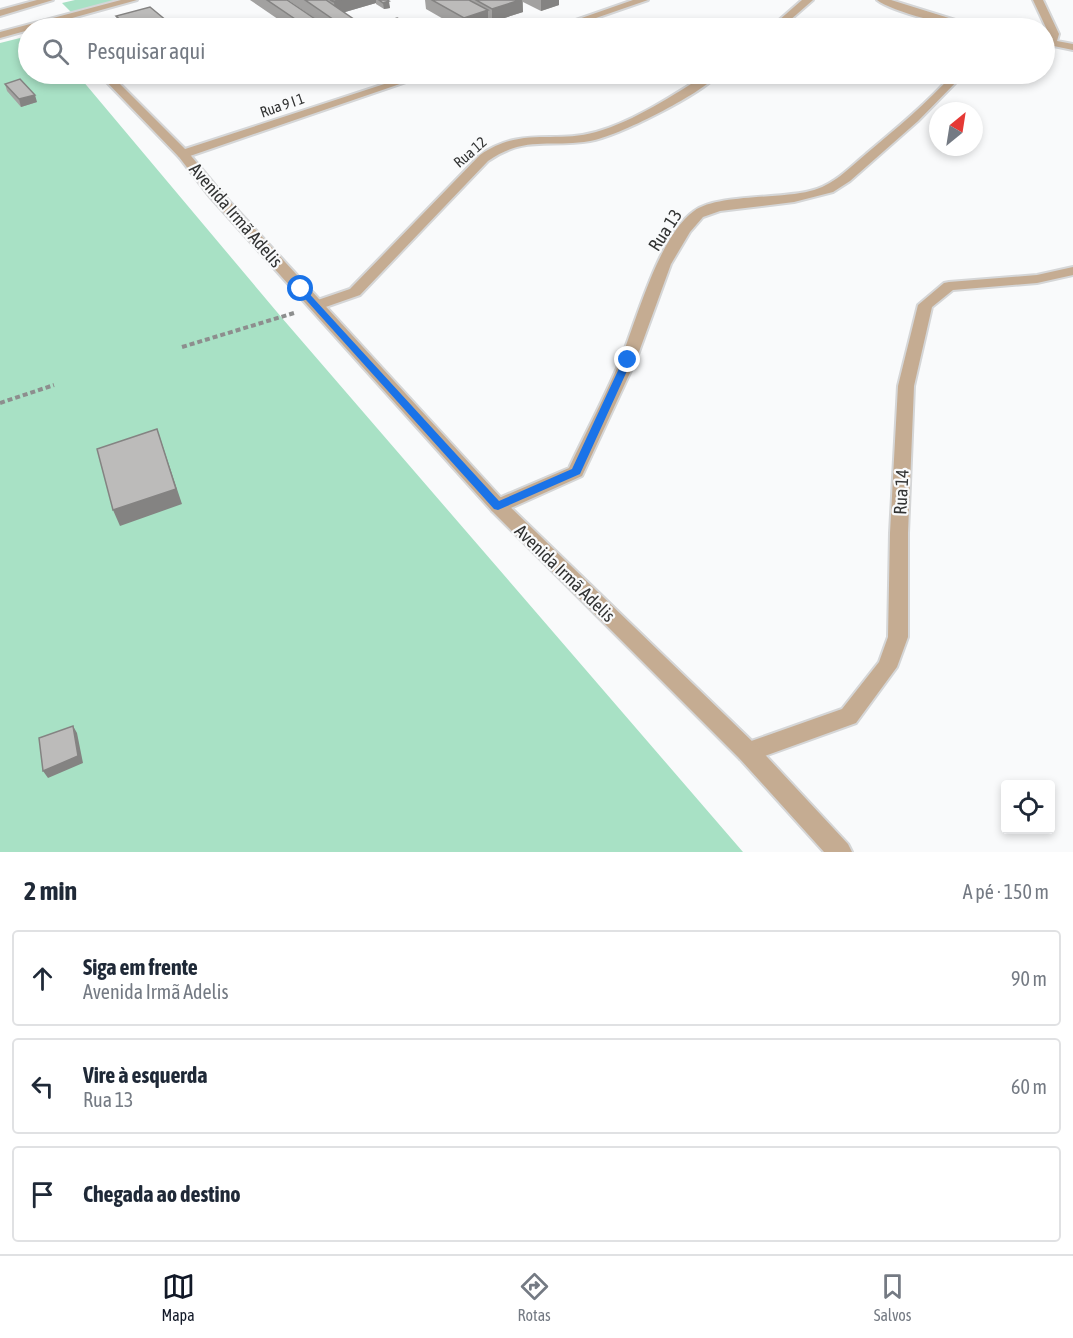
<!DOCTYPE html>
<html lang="pt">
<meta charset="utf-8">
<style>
:root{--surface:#fff;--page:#f6f6f7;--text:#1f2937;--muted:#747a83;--line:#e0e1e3;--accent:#111827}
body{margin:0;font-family:"Asap Condensed",sans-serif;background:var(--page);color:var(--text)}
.controls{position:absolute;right:18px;bottom:18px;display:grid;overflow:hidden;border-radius:6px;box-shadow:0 3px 9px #0003}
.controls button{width:54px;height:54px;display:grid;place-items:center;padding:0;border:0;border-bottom:2px solid var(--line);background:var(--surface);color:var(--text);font:30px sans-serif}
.compass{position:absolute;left:929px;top:102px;width:54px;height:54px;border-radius:50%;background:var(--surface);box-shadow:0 3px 9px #0003;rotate:30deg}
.stop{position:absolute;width:18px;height:18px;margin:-14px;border:4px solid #1a73e8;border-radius:50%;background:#fff}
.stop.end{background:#1a73e8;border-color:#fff;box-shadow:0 2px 6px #0008}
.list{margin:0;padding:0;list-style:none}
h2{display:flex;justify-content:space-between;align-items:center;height:78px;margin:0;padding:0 24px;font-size:26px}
h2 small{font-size:20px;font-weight:400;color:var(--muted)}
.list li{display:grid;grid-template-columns:39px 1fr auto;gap:18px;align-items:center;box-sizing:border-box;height:96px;margin:0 12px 12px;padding:0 12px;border:2px solid var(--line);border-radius:6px}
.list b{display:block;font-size:22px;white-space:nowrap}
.list p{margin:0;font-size:20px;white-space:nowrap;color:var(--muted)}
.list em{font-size:20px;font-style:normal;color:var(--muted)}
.icon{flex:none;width:33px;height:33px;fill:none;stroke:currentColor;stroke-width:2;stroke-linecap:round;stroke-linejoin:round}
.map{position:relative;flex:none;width:1073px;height:852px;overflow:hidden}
.search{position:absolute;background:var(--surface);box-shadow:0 3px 9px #0003;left:18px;right:18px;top:18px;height:66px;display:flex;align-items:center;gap:15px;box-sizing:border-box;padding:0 21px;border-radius:33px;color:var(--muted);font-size:22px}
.sheet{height:402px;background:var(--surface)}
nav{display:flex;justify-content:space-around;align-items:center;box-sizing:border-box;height:84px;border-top:2px solid var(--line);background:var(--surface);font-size:16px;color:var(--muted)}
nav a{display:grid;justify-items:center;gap:3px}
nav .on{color:var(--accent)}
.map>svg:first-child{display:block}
.green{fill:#a8e1c5}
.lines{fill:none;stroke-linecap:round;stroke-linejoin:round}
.minor-casing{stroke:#d5d6d7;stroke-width:4}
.tertiary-casing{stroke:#d5d6d7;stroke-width:4}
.path{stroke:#8d8e8e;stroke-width:4;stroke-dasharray:5 3;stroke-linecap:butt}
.minor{fill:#c5ac92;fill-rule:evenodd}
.tertiary{fill:#c5ac92;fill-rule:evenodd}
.wall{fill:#a2a1a0}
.shaded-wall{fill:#848382}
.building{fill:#bcbbba;stroke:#848382;stroke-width:1.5}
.route{fill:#1a73e8}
.labels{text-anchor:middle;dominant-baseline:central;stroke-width:4.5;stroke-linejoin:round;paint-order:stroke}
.far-street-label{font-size:15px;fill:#323333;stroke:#f9fafb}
.street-label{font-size:18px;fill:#323333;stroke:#f9fafb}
</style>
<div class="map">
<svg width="1073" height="852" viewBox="0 0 1073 852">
<rect width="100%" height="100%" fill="#f9fafb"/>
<!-- green -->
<path class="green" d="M 75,0 L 139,0 L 76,17 L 62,3 Z
M 28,36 L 28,74 L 77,74 L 282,318 L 743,852 L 0,852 L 0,43 Z"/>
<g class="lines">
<!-- minor casing -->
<g class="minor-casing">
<path id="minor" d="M 633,0 L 648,0 L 567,28 L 553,28 Z
M 802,0 L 813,0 L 781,28 L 770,28 Z
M 877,0 L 891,0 L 981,28 C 962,30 892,12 877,0 Z
M 1033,0 L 1043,0 L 1059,34 L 1057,41 L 1073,44 L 1073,50 L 1044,44 L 1044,38 L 1047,39 L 1049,34 Z
M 415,74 L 429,74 L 187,157 L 179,157 L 177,154 L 179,151 Z
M 707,74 L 719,74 C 699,95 619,136 590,141 C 550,148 525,135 488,161 L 360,295 L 317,310 L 310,305 L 312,302 L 350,289 L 480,155 C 522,126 553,144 596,132 C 635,121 673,95 707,74 Z
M 953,74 L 964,74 L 918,121 L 850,181 L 833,192 L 794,202 L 720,211 L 703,217 L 690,232 L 671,264 L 636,360 L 582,476 L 504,511 L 498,513 L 492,511 L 489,506 L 492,501 L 569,468 C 586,432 605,397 620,361 C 637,320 658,237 694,211 C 717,194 781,199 810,191 C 833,186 849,168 866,154 C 897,128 927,103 953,74 Z
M 1073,267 L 1073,275 L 1037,283 L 953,290 L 932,307 L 914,386 L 908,533 L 908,637 L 897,667 L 856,723 L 748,762 L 740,759 L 737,752 L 740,745 L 842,709 L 879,662 L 888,637 L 890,533 L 898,386 L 918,305 L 944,283 L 949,282 L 1037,275 Z"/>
</g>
<!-- tertiary casing -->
<g class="tertiary-casing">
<path id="tertiary" d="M 37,0 L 53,0 L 0,16 L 0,10 Z
M 121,0 L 137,0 L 0,38 L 0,32 Z
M 99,74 L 110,74 L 187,151 L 220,191 L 504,501 L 756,745 L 848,844 L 852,852 L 824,852 L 740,759 L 492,511 L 210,197 L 179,157 Z"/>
</g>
<!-- path -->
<path class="path" d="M 182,347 L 294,313
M 0,403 L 54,385"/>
<!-- minor -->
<use href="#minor" class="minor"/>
<!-- tertiary -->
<use href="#tertiary" class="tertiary"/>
</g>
<!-- wall -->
<path class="wall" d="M 250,0 L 287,0 L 319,28 L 291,28 Z
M 288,0 L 387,0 L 390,8 L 384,9 L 376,4 L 376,3 L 345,12 L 356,28 L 329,28 Z
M 425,0 L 559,0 L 559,5 L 541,11 L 523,2 L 523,12 L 492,22 L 488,20 L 488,24 L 474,28 L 459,28 L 426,9 Z
M 116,16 L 174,28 L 119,28 Z
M 5,84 L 37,102 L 21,107 L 7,91 Z"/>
<!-- shaded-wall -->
<path class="shaded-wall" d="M 341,0 L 376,0 L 376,3 L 335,15 L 334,2 Z
M 520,0 L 522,0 L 523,12 L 492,22 L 492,9 Z
M 541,0 L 559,0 L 559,5 L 541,11 Z
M 389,1 L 390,8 L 384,9 L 383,3 Z
M 488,10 L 488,24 L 474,28 L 465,28 L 464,18 Z
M 355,20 L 356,28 L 340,28 L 340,24 Z
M 318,21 L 319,28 L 304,28 L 304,25 Z
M 35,95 L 37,102 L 21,107 L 19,99 Z
M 157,429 L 182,504 L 120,526 L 113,510 Z
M 73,726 L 77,733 L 83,763 L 48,778 L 43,771 Z"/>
<!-- building -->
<path class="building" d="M 267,0 L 287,0 L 318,21 L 304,25 Z
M 305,0 L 326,0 L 355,20 L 340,24 Z
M 330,0 L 341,0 L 334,2 Z
M 379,0 L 387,0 L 389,1 L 383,3 Z
M 432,0 L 469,0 L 488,10 L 464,18 Z
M 476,0 L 520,0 L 492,9 Z
M 150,7 L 173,26 L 163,28 L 130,28 L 116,16 Z
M 397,18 L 416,28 L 383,28 L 376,25 Z
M 20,79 L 35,95 L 19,99 L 5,84 Z
M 157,429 L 176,489 L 113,510 L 97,449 Z
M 73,726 L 78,756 L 43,771 L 39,738 Z"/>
<!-- route -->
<path class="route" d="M 298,288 L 304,288 L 499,501 L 572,469 L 623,360 L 628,357 L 632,360 L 580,474 L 498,510 L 494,509 L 298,291 Z"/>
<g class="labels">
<!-- far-street labels -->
<g class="far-street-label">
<text transform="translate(282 105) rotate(-19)">Rua 9 I 1</text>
<text transform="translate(470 152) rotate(-41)">Rua 12</text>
</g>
<!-- street labels -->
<g class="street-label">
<text transform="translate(236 215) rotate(49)">Avenida Irmã Adelis</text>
<text transform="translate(665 230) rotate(-57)">Rua 13</text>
<text transform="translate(901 492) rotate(-87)">Rua 14</text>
<text transform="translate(565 573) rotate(44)">Avenida Irmã Adelis</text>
</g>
</g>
</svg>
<div class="controls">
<button><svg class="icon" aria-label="locate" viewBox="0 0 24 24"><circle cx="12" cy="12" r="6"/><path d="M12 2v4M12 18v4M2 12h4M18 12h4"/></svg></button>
</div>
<svg class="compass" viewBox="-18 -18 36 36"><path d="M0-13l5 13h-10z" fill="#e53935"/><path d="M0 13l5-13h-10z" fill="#747a83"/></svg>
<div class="stop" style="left:301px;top:289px"></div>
<div class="stop end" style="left:628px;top:360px"></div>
<div class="search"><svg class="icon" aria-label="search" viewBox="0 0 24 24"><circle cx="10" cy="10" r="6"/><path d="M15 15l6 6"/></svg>Pesquisar aqui</div>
</div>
<section class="sheet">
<h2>2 min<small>A pé · 150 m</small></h2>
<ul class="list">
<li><svg class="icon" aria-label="ahead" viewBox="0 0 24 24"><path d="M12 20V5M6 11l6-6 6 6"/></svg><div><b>Siga em frente</b><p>Avenida Irmã Adelis</p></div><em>90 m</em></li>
<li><svg class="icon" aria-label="left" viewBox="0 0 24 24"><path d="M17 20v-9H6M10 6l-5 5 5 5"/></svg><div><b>Vire à esquerda</b><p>Rua 13</p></div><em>60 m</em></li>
<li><svg class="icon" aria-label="arrive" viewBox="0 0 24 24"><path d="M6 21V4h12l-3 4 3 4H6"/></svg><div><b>Chegada ao destino</b></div></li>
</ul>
</section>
<nav>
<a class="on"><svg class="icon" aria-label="map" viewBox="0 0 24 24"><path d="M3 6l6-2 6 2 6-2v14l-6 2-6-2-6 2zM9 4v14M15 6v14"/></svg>Mapa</a>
<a><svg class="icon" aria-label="directions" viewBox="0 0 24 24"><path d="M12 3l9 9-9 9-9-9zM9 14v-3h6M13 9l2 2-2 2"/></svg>Rotas</a>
<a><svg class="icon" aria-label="saved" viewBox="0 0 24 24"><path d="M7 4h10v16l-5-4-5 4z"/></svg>Salvos</a>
</nav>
